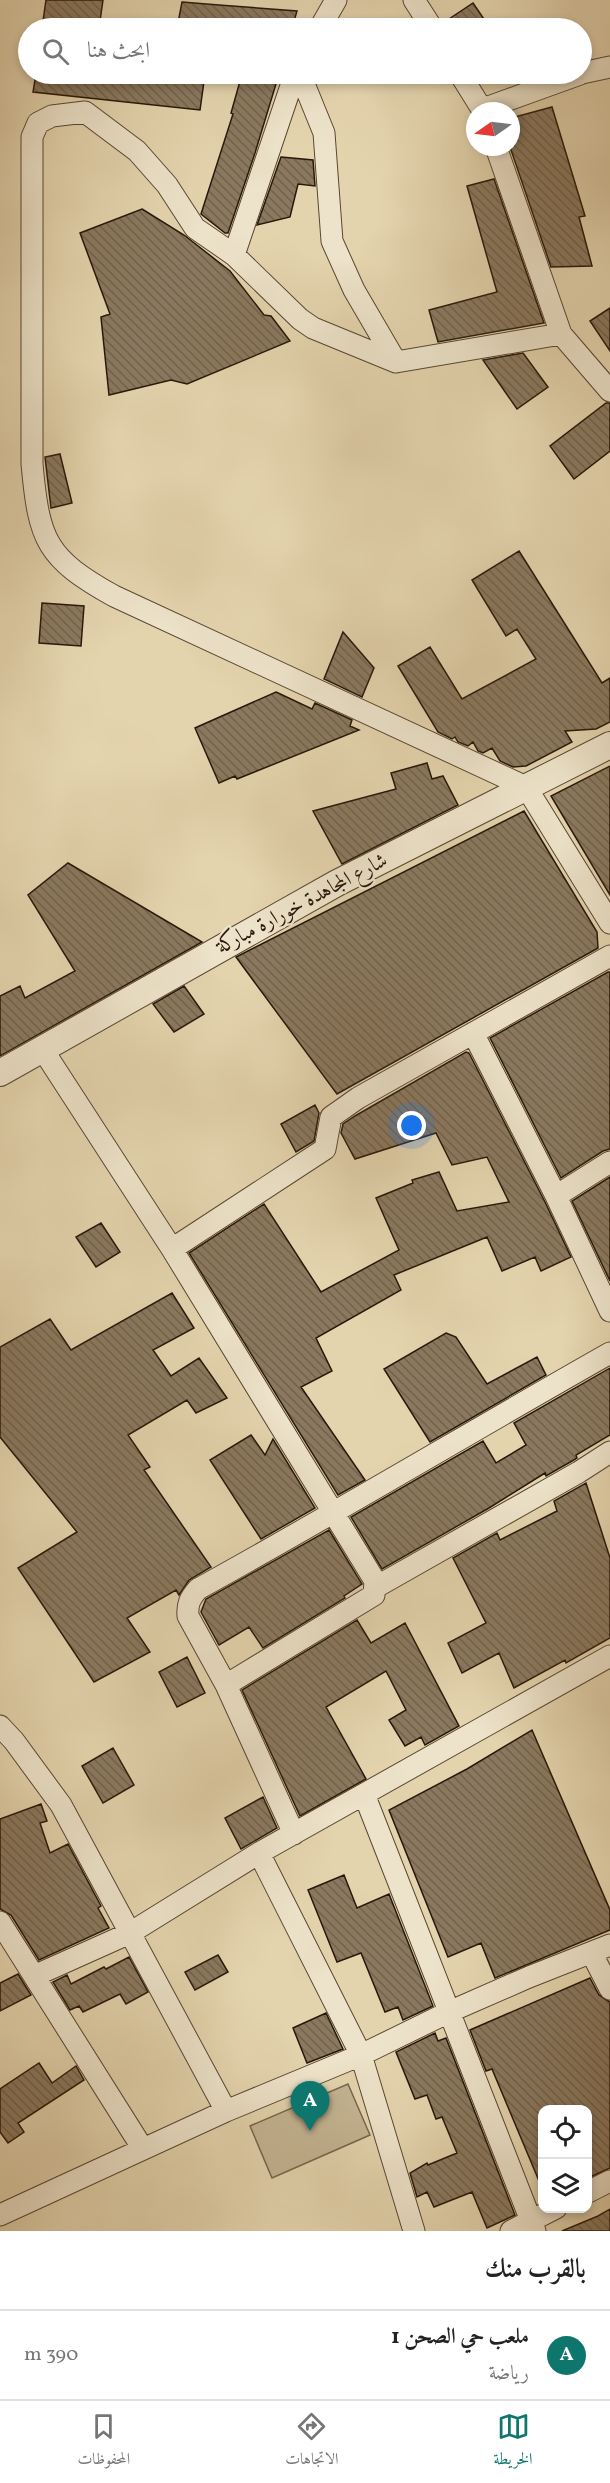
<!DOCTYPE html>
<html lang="ar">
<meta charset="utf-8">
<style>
:root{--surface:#fff;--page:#f6f6f6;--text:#222;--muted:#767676;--line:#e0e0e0;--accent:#0f766e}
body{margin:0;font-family:Vollkorn,Amiri,serif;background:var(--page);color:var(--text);direction:rtl}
.controls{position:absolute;right:18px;bottom:18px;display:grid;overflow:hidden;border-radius:12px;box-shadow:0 3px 9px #0003}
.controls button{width:54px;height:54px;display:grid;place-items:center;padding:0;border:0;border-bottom:2px solid var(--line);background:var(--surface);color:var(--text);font:30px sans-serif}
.compass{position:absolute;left:466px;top:102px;width:54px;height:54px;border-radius:50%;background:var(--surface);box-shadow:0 3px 9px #0003;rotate:256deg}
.you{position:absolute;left:412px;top:1126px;width:21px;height:21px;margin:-15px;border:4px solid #fff;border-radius:50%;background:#1a73e8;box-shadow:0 0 0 9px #1a73e833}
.badge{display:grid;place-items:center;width:39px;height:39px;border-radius:50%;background:var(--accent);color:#fff;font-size:20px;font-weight:700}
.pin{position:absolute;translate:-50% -50px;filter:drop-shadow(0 2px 3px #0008)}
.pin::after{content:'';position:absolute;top:32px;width:21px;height:18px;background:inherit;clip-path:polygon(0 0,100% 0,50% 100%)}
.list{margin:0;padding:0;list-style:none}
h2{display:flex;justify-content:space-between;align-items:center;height:78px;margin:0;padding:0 24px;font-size:26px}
h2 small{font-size:20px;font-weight:400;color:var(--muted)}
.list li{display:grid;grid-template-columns:39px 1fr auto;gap:18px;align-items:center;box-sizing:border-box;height:90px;padding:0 24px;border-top:2px solid var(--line)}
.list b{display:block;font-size:22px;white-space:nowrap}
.list p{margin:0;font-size:20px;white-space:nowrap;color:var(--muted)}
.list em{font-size:20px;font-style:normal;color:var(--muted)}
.icon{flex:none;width:33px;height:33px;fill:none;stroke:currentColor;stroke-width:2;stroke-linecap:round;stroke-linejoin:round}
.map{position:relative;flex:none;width:610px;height:2231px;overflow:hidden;direction:ltr}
.search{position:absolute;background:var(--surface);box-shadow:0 3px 9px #0003;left:18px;right:18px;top:18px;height:66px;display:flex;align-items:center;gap:15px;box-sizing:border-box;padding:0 21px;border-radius:33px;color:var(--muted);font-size:22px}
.sheet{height:168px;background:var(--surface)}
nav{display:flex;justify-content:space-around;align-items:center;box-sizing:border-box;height:84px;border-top:2px solid var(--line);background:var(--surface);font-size:16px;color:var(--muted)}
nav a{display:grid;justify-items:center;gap:3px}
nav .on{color:var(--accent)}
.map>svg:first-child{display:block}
.pitch{fill:#c4b492;stroke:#76664e;stroke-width:1.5}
.building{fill:url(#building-back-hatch);stroke:#29170a;stroke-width:1.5}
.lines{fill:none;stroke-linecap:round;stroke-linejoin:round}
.minor-casing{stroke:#584633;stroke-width:23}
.tertiary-casing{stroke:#584633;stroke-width:28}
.minor{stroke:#ede3ca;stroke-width:21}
.tertiary{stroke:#ede3ca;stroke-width:26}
.labels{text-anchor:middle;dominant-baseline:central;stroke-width:4.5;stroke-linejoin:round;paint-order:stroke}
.street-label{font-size:21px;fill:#29170a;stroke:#ede3ca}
</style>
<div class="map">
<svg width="610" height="2231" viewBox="0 0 610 2231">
<defs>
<pattern id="building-back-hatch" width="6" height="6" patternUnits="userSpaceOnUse" patternTransform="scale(1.5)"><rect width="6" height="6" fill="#8a795f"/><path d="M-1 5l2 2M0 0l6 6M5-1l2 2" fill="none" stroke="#71624d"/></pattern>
</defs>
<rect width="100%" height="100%" fill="#e4d4ae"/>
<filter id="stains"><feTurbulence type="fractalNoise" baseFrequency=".00333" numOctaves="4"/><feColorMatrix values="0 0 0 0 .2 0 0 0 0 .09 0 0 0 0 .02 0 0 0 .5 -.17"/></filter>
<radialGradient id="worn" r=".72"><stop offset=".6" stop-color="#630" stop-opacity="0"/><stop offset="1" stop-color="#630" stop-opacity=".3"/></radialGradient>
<!-- pitch -->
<path class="pitch" d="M 348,2084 L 370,2135 L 272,2178 L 250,2126 Z"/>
<!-- building -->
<path class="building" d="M 46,0 L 103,0 L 99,28 L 42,28 Z
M 182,2 L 219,5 L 297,11 L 292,28 L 177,28 Z
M 473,3 L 490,28 L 445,28 L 443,23 Z
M 36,74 L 205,74 L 200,110 L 33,92 Z
M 242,74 L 279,74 L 255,153 L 228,233 L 225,233 L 201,214 L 233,114 L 231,113 Z
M 552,107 L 585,216 L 579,217 L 592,266 L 551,267 L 510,147 L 511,118 Z
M 281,157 L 313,160 L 315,186 L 298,184 L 290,217 L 257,225 Z
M 494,179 L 544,323 L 438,342 L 429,310 L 497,292 L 467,186 Z
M 142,209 L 184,235 L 230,271 L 264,315 L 271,316 L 290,341 L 187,384 L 171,380 L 109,395 L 101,317 L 110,314 L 80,233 Z
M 610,308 L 610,351 L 590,321 Z
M 523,353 L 548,387 L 517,409 L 483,360 Z
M 606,403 L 610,403 L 610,451 L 574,479 L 550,446 Z
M 60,454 L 72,503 L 51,508 L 45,457 Z
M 519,551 L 602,683 L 610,678 L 610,722 L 596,729 L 565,731 L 572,742 L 526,766 L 513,767 L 500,761 L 492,748 L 483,753 L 478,751 L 473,742 L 468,746 L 458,742 L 455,737 L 452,739 L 438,732 L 398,666 L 430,647 L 462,699 L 536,659 L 517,629 L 506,636 L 472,580 Z
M 42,603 L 84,606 L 81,646 L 39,643 Z
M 343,632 L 374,668 L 362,697 L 324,679 Z
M 276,692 L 312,709 L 315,703 L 352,720 L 350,726 L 359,730 L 237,779 L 235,776 L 219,783 L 195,728 Z
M 427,763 L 432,779 L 443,776 L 458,805 L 342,864 L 313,811 L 396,789 L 391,773 Z
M 610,766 L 610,895 L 551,796 Z
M 524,811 L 597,932 L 598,948 L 337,1094 L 236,957 Z
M 68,863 L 202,942 L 0,1056 L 0,996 L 20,986 L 25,998 L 75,971 L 28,895 Z
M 608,972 L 610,972 L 610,1149 L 603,1151 L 561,1178 L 490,1038 Z
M 184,986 L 204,1014 L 174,1032 L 153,1004 Z
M 466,1052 L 469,1053 L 545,1202 L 571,1257 L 541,1271 L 535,1257 L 502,1271 L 487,1237 L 394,1275 L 401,1290 L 316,1338 L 332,1371 L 301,1387 L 365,1480 L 338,1495 L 189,1253 L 264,1204 L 321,1292 L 399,1250 L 376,1198 L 413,1183 L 412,1180 L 439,1172 L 457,1211 L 509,1202 L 487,1157 L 452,1165 L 436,1133 L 355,1159 L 341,1133 L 343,1124 L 355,1116 Z
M 315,1105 L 319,1113 L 314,1141 L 296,1152 L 281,1124 Z
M 610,1177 L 610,1281 L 572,1201 Z
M 101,1223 L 120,1252 L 96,1267 L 76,1237 Z
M 172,1293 L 194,1328 L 153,1350 L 171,1376 L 199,1358 L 227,1398 L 196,1413 L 187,1400 L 128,1435 L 150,1467 L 144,1470 L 211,1567 L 189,1580 L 179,1595 L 176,1590 L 127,1618 L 150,1652 L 94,1682 L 18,1568 L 77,1532 L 0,1437 L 0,1347 L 50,1319 L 71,1350 Z
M 446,1333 L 456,1337 L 487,1384 L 537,1357 L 546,1375 L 430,1442 L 384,1369 Z
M 610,1368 L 610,1435 L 576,1455 L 577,1458 L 572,1461 L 546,1476 L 545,1473 L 489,1508 L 382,1569 L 351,1517 L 483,1441 L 496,1463 L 526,1445 L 514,1423 Z
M 251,1435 L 265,1455 L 273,1439 L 315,1508 L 261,1539 L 210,1460 Z
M 586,1483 L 610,1558 L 610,1638 L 566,1663 L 565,1660 L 514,1688 L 499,1653 L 462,1673 L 448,1643 L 486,1623 L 453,1558 L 497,1533 L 500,1540 L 557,1511 L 554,1501 Z
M 329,1530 L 362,1584 L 344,1596 L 345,1598 L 263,1648 L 249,1627 L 219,1645 L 201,1612 L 206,1599 Z
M 357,1620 L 371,1643 L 405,1623 L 459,1726 L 425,1745 L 421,1737 L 405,1746 L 389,1720 L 406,1710 L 386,1671 L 326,1707 L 366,1779 L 300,1816 L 242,1690 Z
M 187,1657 L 205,1693 L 177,1707 L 159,1672 Z
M 532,1730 L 610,1910 L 610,1930 L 495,1978 L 481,1943 L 448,1957 L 389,1810 L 467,1769 Z
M 113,1748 L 134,1785 L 103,1803 L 82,1766 Z
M 263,1797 L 277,1828 L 241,1849 L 225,1818 Z
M 41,1804 L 47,1821 L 40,1823 L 50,1853 L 68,1844 L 101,1906 L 98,1908 L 109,1928 L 39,1960 L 11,1915 L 0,1909 L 0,1819 Z
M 344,1875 L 357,1908 L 389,1894 L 433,2006 L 403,2020 L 398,2007 L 385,2012 L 361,1953 L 337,1962 L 308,1890 Z
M 218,1955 L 228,1972 L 195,1990 L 185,1972 Z
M 129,1957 L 148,1992 L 126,2004 L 120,1994 L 83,2012 L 79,2006 L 70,2010 L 53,1982 L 67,1975 L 71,1984 L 104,1967 L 106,1969 Z
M 18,1974 L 31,1995 L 0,2011 L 0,1983 Z
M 590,1978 L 599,1995 L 610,2002 L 610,2168 L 588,2178 L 588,2109 L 543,2109 L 542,2188 L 492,2069 L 486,2071 L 470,2030 Z
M 326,2013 L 343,2049 L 307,2063 L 293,2028 Z
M 435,2033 L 438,2041 L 446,2038 L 515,2215 L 487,2228 L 472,2192 L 434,2207 L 427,2192 L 417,2197 L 410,2173 L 427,2163 L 428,2165 L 457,2153 L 442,2117 L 436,2119 L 427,2095 L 415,2099 L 396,2052 Z
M 39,2063 L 52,2083 L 76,2066 L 84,2080 L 18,2123 L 24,2132 L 8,2143 L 0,2132 L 0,2089 Z
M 610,2209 L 610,2231 L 562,2231 L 598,2216 Z"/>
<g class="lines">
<!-- minor casing -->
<g class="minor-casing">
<path id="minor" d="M 414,0 L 432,28
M 320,28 L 336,0
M 582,73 L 610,67
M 300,74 L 324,133 L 332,241 L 354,290 L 396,362
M 460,74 L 483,111
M 483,109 L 580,74
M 496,147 L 561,334 L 610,391
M 234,255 L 295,74
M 561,334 L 396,362 L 313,328 L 300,319 L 234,255 L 195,228 L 167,185 L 137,151 L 85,112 L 52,116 L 38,123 L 32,137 L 32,464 C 39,541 46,558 114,596 L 526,787 L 610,923
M 473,1033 L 556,1196 L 610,1311
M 43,1050 L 172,1249 L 325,1149 L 331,1117 L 358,1098 L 610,956
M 556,1196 L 610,1162
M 172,1249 L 375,1581 L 374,1595 L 226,1685 L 294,1834
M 376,1587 L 579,1472 L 610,1452
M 226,1685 L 188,1616 C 187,1604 190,1598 198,1589 C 336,1513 472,1431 610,1353
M 0,1726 L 14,1741 L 61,1805 L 226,2111
M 364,1794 L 535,2231
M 259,1853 L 361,2055 L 414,2231
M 0,1922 L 143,2149
M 592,1954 L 610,1989
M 34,1976 L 130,1933 L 259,1853 L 610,1656
M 588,2192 L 610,2181
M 0,2215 L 226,2111 L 361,2055 L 449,2012 L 529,1977 L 610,1945
M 511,2231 L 556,2208"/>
</g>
<!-- tertiary casing -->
<g class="tertiary-casing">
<path id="tertiary" d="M 0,1073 L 337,883 L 610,745"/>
</g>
<!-- minor -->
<use href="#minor" class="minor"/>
<!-- tertiary -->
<use href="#tertiary" class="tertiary"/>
</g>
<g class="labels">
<!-- street labels -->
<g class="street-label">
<text transform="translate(302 904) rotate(-28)">شارع المجاهدة خورارة مباركة</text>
</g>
</g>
<rect width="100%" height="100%" filter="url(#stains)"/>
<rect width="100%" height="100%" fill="url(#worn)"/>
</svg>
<div class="controls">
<button><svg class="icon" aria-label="locate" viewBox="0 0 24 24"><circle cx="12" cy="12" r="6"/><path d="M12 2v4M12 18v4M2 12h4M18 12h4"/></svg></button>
<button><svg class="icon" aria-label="layers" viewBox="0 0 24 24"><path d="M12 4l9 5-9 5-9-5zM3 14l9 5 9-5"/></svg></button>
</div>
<svg class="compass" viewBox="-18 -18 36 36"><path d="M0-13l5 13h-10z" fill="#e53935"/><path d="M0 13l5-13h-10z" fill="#767676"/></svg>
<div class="you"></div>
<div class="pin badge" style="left:310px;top:2131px">A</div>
<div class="search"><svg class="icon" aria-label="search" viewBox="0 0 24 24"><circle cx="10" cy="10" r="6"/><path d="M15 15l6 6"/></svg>ابحث هنا</div>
</div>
<section class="sheet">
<h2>بالقرب منك<small></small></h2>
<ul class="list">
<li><span class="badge">A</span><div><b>ملعب حي الصحن 1</b><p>رياضة</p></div><em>390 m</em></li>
</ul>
</section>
<nav>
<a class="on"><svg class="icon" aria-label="map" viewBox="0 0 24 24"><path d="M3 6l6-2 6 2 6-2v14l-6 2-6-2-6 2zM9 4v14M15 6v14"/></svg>الخريطة</a>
<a><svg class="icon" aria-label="directions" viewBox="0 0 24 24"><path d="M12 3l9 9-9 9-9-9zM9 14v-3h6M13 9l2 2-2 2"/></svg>الاتجاهات</a>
<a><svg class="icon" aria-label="saved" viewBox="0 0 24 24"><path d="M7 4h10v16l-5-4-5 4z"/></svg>المحفوظات</a>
</nav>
